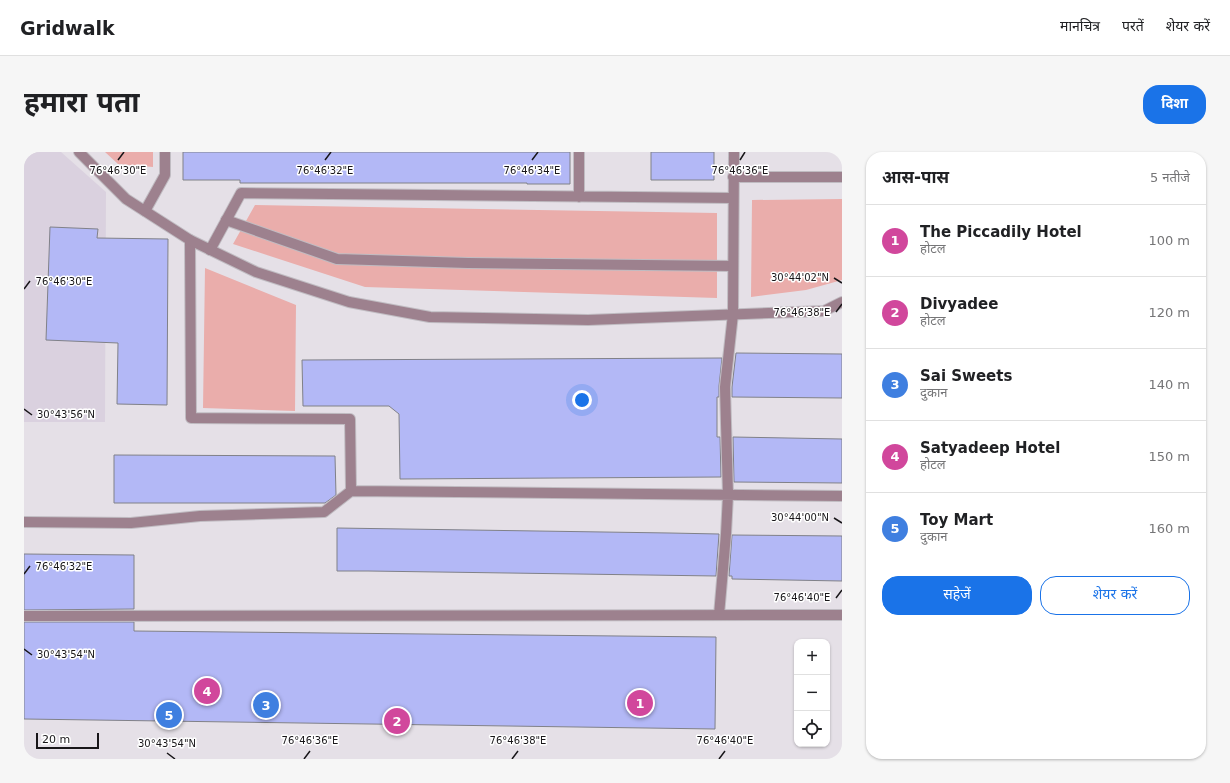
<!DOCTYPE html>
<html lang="hi">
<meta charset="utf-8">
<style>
:root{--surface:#fff;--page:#f6f6f6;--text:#202124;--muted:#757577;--line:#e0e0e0;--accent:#1a73e8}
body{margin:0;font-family:"DejaVu Sans","Noto Sans Devanagari",sans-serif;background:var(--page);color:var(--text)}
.controls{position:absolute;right:12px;bottom:12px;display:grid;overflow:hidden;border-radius:8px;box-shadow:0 1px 3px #0004}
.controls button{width:36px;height:36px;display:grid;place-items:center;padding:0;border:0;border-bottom:1px solid var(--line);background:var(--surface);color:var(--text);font:20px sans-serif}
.scale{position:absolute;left:12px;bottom:10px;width:63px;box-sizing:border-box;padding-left:4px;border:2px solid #181619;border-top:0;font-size:11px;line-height:14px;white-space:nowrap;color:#181619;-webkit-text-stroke:3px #fff;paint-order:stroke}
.you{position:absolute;left:558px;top:248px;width:14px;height:14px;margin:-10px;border:3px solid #fff;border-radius:50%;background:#1a73e8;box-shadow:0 0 0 6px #1a73e833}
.badge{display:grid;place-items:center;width:26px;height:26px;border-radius:50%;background:var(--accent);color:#fff;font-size:13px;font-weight:700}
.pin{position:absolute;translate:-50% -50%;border:2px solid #fff;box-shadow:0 1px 4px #0006}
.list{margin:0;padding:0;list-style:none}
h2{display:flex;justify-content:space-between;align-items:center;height:52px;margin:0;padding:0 16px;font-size:17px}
h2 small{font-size:13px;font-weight:400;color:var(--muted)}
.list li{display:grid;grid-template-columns:26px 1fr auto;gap:12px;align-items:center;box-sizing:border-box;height:72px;padding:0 16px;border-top:1px solid var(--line)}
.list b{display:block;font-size:15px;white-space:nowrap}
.list p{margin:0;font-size:13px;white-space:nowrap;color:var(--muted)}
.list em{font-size:13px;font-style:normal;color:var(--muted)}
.actions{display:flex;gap:8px;padding:12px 16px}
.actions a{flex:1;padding:9px 0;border:1px solid var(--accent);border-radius:16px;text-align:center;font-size:14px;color:var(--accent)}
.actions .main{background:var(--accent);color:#fff}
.icon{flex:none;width:22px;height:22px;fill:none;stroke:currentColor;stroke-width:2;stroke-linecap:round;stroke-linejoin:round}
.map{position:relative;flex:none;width:818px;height:607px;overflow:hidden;border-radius:16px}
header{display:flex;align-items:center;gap:24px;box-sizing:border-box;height:56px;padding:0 20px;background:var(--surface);border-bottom:1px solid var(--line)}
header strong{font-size:19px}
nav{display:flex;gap:22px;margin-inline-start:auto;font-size:14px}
.intro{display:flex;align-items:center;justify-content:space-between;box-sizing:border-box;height:96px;padding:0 24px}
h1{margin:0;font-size:28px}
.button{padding:10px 18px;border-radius:16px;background:var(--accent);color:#fff;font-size:14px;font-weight:700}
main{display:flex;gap:24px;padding:0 24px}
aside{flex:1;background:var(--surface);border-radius:16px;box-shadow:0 1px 3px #0004}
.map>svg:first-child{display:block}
.built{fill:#dad1df}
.green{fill:#eaadab}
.building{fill:#b3b8f6;stroke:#808188}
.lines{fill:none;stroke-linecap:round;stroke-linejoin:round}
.pedestrian-casing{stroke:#c0bcc2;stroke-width:12}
.minor-casing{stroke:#c0bcc2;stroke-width:12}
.tertiary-casing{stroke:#c0bcc2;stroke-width:12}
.pedestrian{stroke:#9d818e;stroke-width:10}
.minor{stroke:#9d818e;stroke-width:10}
.tertiary{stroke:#9d818e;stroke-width:10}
.ticks{fill:none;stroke:#181619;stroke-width:1.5}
.ticks-label{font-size:10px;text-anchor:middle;fill:#181619;stroke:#fff;stroke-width:3;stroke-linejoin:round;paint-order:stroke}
</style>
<header>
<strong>Gridwalk</strong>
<nav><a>मानचित्र</a><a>परतें</a><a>शेयर करें</a></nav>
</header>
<div class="intro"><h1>हमारा पता</h1><a class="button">दिशा</a></div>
<main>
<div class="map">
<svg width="818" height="607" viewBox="0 0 818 607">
<rect width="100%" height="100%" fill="#e5e0e7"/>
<!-- built -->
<path class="built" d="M 0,0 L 37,0 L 82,40 L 81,270 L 0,270 Z"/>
<!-- green -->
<path class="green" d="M 81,0 L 129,0 L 129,15 L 94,12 Z
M 818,47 L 818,128 L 782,138 L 727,145 L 728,48 Z
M 231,53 L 693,61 L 693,146 L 341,135 L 209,92 Z
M 181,116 L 272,153 L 271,259 L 179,256 Z"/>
<!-- building -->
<path class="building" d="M 159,0 L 546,0 L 546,32 L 503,32 L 503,31 L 216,31 L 216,28 L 159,28 Z
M 627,0 L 690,0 L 690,28 L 627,28 Z
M 26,75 L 74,77 L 73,86 L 144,87 L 143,253 L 93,252 L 94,191 L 22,188 Z
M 712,201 L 818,202 L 818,246 L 708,245 L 708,235 Z
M 698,206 L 695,234 L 695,245 L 693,245 L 693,285 L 696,285 L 697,325 L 376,327 L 375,262 L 365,254 L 279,254 L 278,208 Z
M 709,285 L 818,287 L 818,331 L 710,330 Z
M 90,303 L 311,304 L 312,343 L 301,351 L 90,351 Z
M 313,376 L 646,381 L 695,382 L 692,424 L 344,419 L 313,419 Z
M 708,383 L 818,384 L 818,429 L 708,427 L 708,424 L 705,424 Z
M 0,402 L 110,403 L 110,457 L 0,458 Z
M 0,470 L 110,470 L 110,479 L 692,485 L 691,577 L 0,567 Z"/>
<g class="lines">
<!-- pedestrian casing -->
<g class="pedestrian-casing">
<path id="pedestrian" d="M 202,68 L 313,107 L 444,111 L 709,114"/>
</g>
<!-- minor casing -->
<g class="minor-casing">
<path id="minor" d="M 709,25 L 818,25
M 555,45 L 555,0
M 121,59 L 141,23 L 141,0
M 166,88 L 167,266 L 326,267 L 327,339 L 818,344
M 186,98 L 217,41 L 709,46
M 0,370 L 107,371 L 176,364 L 300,360 L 327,339
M 695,463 L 702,382 L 704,343 L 701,235 L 709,162 L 710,0
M 0,464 L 818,463"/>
</g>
<!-- tertiary casing -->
<g class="tertiary-casing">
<path id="tertiary" d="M 55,0 L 102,47 L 166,88 L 232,120 L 325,150 L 406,165 L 564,168 L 800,159 L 818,150"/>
</g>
<!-- pedestrian -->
<use href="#pedestrian" class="pedestrian"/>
<!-- minor -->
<use href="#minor" class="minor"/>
<!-- tertiary -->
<use href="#tertiary" class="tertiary"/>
</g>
<!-- ticks -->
<path class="ticks" d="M 94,8 L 100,0M 301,8 L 307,0M 508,8 L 514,0M 716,8 L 721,0M 810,126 L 818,131M 0,137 L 6,129M 812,160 L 818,152M 0,257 L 8,263M 810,366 L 818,371M 0,422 L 6,414M 812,446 L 818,438M 0,497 L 8,503M 143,601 L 151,607M 280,607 L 286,599M 488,607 L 494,599M 695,607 L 701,599"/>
<g class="ticks-label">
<text x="94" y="22">76°46'30"E</text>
<text x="301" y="22">76°46'32"E</text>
<text x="508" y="22">76°46'34"E</text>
<text x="716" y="22">76°46'36"E</text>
<text x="776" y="129">30°44'02"N</text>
<text x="40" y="133">76°46'30"E</text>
<text x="778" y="164">76°46'38"E</text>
<text x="42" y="266">30°43'56"N</text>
<text x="776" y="369">30°44'00"N</text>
<text x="40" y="418">76°46'32"E</text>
<text x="778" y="449">76°46'40"E</text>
<text x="42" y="506">30°43'54"N</text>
<text x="286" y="592">76°46'36"E</text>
<text x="494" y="592">76°46'38"E</text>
<text x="701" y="592">76°46'40"E</text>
<text x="143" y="595">30°43'54"N</text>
</g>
</svg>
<div class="controls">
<button>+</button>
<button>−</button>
<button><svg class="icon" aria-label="locate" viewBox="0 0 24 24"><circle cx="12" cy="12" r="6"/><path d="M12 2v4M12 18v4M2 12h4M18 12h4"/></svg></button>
</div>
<div class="scale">20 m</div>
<div class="you"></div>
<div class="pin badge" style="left:616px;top:551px;background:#d1479c">1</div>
<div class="pin badge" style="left:373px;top:569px;background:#d1479c">2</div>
<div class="pin badge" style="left:242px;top:553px;background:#3f7fe0">3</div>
<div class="pin badge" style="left:183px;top:539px;background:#d1479c">4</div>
<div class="pin badge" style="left:145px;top:563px;background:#3f7fe0">5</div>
</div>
<aside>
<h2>आस-पास<small>5 नतीजे</small></h2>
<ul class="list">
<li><span class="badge" style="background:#d1479c">1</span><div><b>The Piccadily Hotel</b><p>होटल</p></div><em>100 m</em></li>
<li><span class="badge" style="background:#d1479c">2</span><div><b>Divyadee</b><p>होटल</p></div><em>120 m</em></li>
<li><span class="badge" style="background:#3f7fe0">3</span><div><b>Sai Sweets</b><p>दुकान</p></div><em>140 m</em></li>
<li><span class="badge" style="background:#d1479c">4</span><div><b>Satyadeep Hotel</b><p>होटल</p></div><em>150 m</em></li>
<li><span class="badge" style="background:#3f7fe0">5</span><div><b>Toy Mart</b><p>दुकान</p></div><em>160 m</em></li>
</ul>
<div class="actions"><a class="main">सहेजें</a><a>शेयर करें</a></div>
</aside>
</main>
